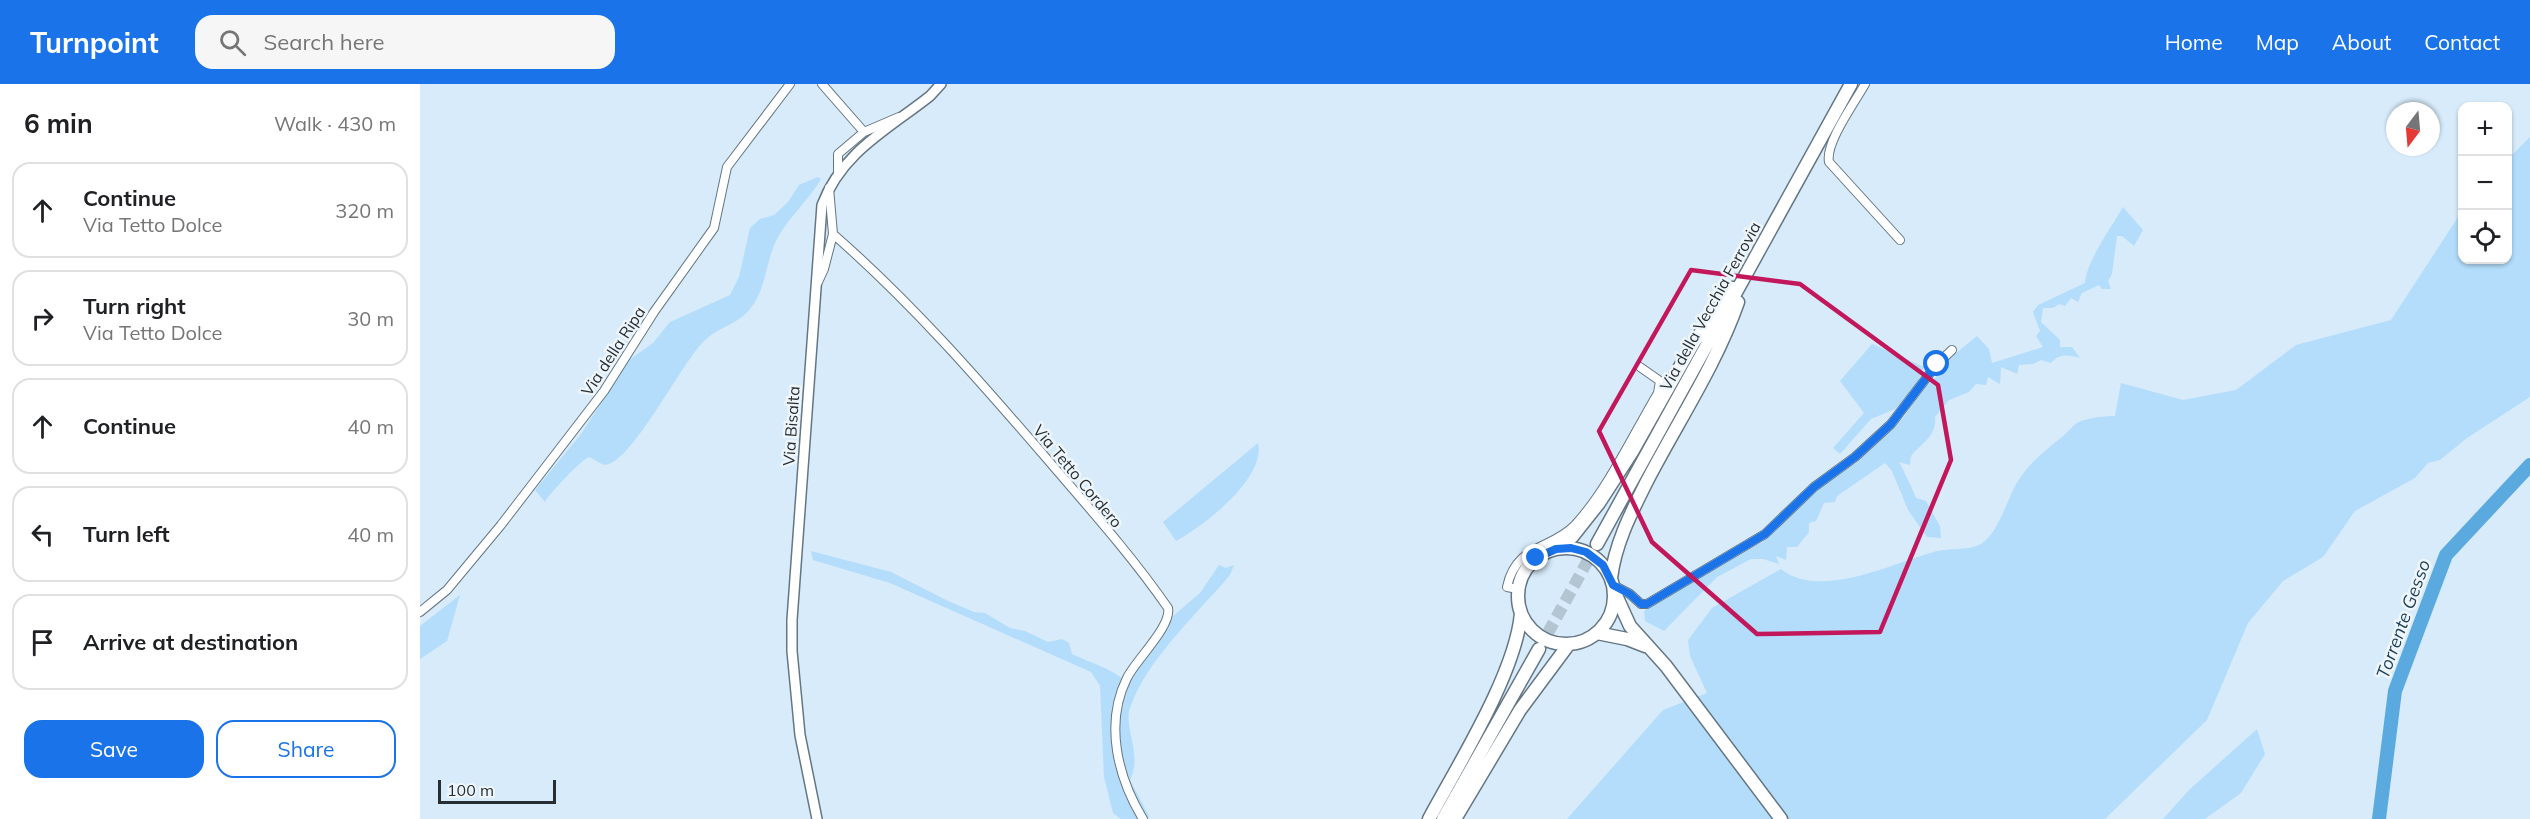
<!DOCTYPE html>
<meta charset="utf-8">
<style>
:root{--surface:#fff;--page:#f6f6f6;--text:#202124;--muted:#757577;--line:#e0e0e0;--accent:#1a73e8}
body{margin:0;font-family:Mulish,sans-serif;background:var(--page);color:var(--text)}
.controls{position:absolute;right:18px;top:18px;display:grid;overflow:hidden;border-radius:12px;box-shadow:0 2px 4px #0004}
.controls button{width:54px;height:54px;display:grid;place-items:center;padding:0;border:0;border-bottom:2px solid var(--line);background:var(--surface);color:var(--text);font:30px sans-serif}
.compass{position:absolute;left:1966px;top:18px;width:54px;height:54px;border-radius:50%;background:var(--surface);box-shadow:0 2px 4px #0004;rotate:196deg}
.scale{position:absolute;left:18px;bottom:15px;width:118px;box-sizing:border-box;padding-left:6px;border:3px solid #262e33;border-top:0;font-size:16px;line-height:21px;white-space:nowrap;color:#262e33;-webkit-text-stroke:4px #eef6fc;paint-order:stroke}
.stop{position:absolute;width:18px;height:18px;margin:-14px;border:4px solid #1a73e8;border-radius:50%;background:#fff}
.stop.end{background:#1a73e8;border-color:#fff;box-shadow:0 2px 6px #0008}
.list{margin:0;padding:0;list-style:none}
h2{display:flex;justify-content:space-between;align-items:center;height:78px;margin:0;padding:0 24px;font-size:26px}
h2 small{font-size:20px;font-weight:400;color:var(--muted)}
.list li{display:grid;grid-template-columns:39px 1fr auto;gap:18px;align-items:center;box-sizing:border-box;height:96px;margin:0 12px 12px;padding:0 12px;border:2px solid var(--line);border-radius:18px}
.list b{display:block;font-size:22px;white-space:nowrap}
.list p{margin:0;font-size:20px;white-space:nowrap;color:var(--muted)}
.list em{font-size:20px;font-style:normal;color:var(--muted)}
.actions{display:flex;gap:12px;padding:18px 24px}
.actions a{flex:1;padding:14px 0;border:2px solid var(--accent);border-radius:18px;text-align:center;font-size:21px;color:var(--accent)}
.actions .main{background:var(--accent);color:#fff}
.icon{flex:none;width:33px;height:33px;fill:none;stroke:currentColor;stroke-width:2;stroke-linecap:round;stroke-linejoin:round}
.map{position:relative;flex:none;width:2110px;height:735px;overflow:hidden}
header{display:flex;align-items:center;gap:36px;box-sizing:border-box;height:84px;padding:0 30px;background:var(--accent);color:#fff}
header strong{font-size:28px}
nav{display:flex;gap:33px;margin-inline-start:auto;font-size:21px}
.search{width:420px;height:54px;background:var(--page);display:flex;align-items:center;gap:15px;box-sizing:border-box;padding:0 21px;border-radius:18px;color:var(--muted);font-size:22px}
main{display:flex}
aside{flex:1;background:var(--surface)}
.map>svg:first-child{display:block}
.green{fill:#b3ddfb}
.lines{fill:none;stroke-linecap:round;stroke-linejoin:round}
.river{stroke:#5aaadf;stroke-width:14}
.primary-tunnel{stroke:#b4c5d2;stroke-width:12;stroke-dasharray:12 6;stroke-linecap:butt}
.minor-casing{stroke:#647683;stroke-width:10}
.tertiary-casing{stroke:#647683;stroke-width:12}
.primary-casing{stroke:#647683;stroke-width:15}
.trunk-casing{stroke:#647683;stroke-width:15}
.minor{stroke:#fff;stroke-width:8}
.tertiary{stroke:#fff;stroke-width:9}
.primary{stroke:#fff;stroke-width:12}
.trunk{stroke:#fff;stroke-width:12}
.route{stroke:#1a73e8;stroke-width:8}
.marked{fill:none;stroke:#c2185b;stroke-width:4.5;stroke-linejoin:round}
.labels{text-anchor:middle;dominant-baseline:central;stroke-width:5;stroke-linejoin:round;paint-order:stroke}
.street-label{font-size:16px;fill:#262e33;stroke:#eef6fc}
.water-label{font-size:18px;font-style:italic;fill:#1d3f56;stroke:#eef6fc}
</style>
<header>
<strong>Turnpoint</strong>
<div class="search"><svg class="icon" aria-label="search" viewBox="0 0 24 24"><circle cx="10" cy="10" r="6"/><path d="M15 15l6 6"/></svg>Search here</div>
<nav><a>Home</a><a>Map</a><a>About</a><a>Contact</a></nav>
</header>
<main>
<aside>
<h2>6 min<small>Walk · 430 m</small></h2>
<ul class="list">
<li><svg class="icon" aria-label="ahead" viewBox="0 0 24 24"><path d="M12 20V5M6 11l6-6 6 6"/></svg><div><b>Continue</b><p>Via Tetto Dolce</p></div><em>320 m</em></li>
<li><svg class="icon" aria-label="right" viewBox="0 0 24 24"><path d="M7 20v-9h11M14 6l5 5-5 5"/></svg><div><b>Turn right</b><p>Via Tetto Dolce</p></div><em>30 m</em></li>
<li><svg class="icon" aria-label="ahead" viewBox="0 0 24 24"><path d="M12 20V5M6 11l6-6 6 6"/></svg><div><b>Continue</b></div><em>40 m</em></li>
<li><svg class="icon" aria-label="left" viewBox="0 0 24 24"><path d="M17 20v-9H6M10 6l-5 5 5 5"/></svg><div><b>Turn left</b></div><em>40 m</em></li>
<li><svg class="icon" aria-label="arrive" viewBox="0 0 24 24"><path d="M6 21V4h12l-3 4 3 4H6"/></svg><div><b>Arrive at destination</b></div></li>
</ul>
<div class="actions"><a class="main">Save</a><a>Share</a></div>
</aside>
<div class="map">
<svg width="2110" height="735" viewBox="0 0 2110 735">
<rect width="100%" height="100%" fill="#d7ebfa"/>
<!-- green -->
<path class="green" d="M 2110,53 L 2110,313 L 2047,354 L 2020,376 L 2008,379 L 1995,394 L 1935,427 L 1903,473 L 1863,497 L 1828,539 L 1787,636 L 1685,735 L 1147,735 L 1243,626 L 1287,609 L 1270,572 L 1268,556 L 1292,524 L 1361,485 C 1400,517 1475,478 1517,467 C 1531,464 1547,467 1561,460 C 1576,451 1586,421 1593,406 C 1605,382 1622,369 1642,353 C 1647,349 1653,341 1659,338 C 1668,334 1684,332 1695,332 L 1701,299 L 1763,316 L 1816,306 L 1876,261 L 1971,236 L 2042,127 L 2042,176 L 2088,176 L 2088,75 Z
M 398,93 L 401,95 C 389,116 369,133 358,153 C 346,175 347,200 333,221 C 320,241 298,242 283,258 C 260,282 216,370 189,380 C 182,383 175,375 169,373 C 162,375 128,411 125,418 L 115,406 L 161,350 L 209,276 L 233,259 L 250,238 L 310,211 L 319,193 L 330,144 L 340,135 L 354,131 L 368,118 L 379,101 Z
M 1703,123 L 1723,146 L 1714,162 L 1702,152 L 1697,152 L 1692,190 L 1688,197 L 1691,205 L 1682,205 L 1679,201 L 1662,209 L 1658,218 L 1651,214 L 1645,222 L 1639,220 L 1633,224 L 1623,224 L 1621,238 L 1640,256 L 1640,263 L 1652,263 L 1660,274 C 1648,271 1640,269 1631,279 L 1621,276 L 1613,280 L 1599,281 L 1597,290 L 1581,283 L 1580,300 L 1568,293 L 1566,301 L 1556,300 L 1549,308 L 1529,316 L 1515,333 C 1517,352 1502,359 1491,372 L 1490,381 L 1479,378 C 1483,385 1494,408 1496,414 L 1506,417 L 1520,442 L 1521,454 L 1507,453 L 1488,426 L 1472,387 L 1465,379 L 1417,412 L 1415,418 L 1404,419 L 1396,437 L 1389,439 L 1389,448 L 1377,463 L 1367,463 L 1366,476 L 1356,472 L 1359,480 L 1343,475 L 1331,475 L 1297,493 L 1244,547 L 1225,537 L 1224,527 L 1312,473 L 1343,458 L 1400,402 L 1436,379 L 1484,333 L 1494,318 L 1487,315 L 1475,325 L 1451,335 L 1420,370 L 1413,364 L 1444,329 L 1420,297 L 1452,260 L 1504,283 L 1496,301 L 1503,304 L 1516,293 L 1519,283 L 1557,252 L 1569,265 L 1572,279 L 1623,263 L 1616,252 L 1620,247 L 1613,228 L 1618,221 L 1665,199 C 1667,176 1691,144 1703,123 Z
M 838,359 C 846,394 784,442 756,457 L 743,438 Z
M 391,467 L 471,488 L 526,516 L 554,528 L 565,529 L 590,544 L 605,547 L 628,558 L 642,555 L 649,559 L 652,570 C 671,579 690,584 706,597 L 753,532 L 780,509 L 799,481 L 806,484 L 814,481 L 810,491 C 777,530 727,575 710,624 C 703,644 723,670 710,696 L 729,732 L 728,735 L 701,735 L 693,729 L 684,693 L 680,602 L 671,588 L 470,499 L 393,476 Z
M 40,511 L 27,557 L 0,575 L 0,542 Z
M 1837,645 L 1845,670 L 1821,709 L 1785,735 L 1743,735 L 1769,706 Z"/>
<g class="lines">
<!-- river -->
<path class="river" d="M 1959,735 L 1975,607 L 2026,471 L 2110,381"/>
<!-- primary-tunnel -->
<path class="primary-tunnel" d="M 1119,565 L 1177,460"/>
<!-- minor casing -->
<g class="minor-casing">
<path id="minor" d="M 402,0 L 444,48
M 1445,0 C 1435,18 1405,59 1409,78 L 1480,156
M 418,88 L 418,70 L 444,48 L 479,33
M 409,104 L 413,150 C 492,219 559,296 627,375 C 669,424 712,472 748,524 C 752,542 715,577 707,594 C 684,640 698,694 723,735
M 398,198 L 404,185 L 413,150
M 1193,501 L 1210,510 L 1221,520 L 1227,520 L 1345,450 L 1394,403 L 1435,373 L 1471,340 L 1517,280 L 1532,266
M 1098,505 L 1087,503 C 1096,460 1131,466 1155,441 C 1188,405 1213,351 1238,309 L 1240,297 L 1220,283
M 0,528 L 27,506 L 81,441 L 184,307 L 234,228 L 294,144 L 307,83 L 370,0"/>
</g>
<!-- tertiary casing -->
<g class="tertiary-casing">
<path id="tertiary" d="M 397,735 L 380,651 L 372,567 L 372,536 L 402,121 C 422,68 467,46 510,12 L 521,0"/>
</g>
<!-- primary casing -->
<g class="primary-casing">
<path id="primary" d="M 1177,460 L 1431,0
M1098 512a48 48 0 1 1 96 0a48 48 0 1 1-96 0Z
M 1129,467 L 1152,453 L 1179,419 L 1212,368 L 1274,258 L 1313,204
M 1191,494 C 1195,460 1211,429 1226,399 C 1257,339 1296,281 1318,218
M 1009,735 C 1038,681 1096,589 1101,529
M 1023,735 L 1119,565
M 1035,735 L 1100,626 L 1149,560"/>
</g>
<!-- trunk casing -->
<g class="trunk-casing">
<path id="trunk" d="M 1195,509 L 1210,542 L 1246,582 L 1361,735
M 1177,549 L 1207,555 L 1225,562"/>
</g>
<!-- minor -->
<use href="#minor" class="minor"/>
<!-- tertiary -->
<use href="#tertiary" class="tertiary"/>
<!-- primary -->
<use href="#primary" class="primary"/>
<!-- trunk -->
<use href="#trunk" class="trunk"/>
</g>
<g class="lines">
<!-- route -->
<path class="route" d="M 1116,474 L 1136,465 L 1151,464 L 1166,468 L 1183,481 L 1193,501 L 1210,510 L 1221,520 L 1227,520 L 1345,450 L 1394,403 L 1435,373 L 1471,340 L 1517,280"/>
</g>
<!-- marked area -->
<path class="marked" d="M 1271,186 L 1380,200 L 1518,301 L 1531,376 L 1460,548 L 1337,550 L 1232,458 L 1179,347 Z"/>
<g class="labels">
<!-- street labels -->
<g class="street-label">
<text transform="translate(1290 222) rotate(-61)">Via della Vecchia Ferrovia</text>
<text transform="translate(193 267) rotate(-57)">Via della Ripa</text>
<text transform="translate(371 342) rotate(-86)">Via Bisalta</text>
<text transform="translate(658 392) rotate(50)">Via Tetto Cordero</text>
</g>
<!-- water labels -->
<g class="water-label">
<text transform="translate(1983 535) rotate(-70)">Torrente Gesso</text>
</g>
</g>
</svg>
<div class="controls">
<button>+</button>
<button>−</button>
<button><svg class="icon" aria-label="locate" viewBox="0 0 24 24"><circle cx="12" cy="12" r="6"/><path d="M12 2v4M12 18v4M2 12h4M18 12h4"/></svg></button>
</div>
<svg class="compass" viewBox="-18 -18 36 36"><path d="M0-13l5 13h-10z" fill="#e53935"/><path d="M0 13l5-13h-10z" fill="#757577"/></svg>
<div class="scale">100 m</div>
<div class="stop" style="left:1517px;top:280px"></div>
<div class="stop end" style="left:1116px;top:474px"></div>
</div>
</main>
